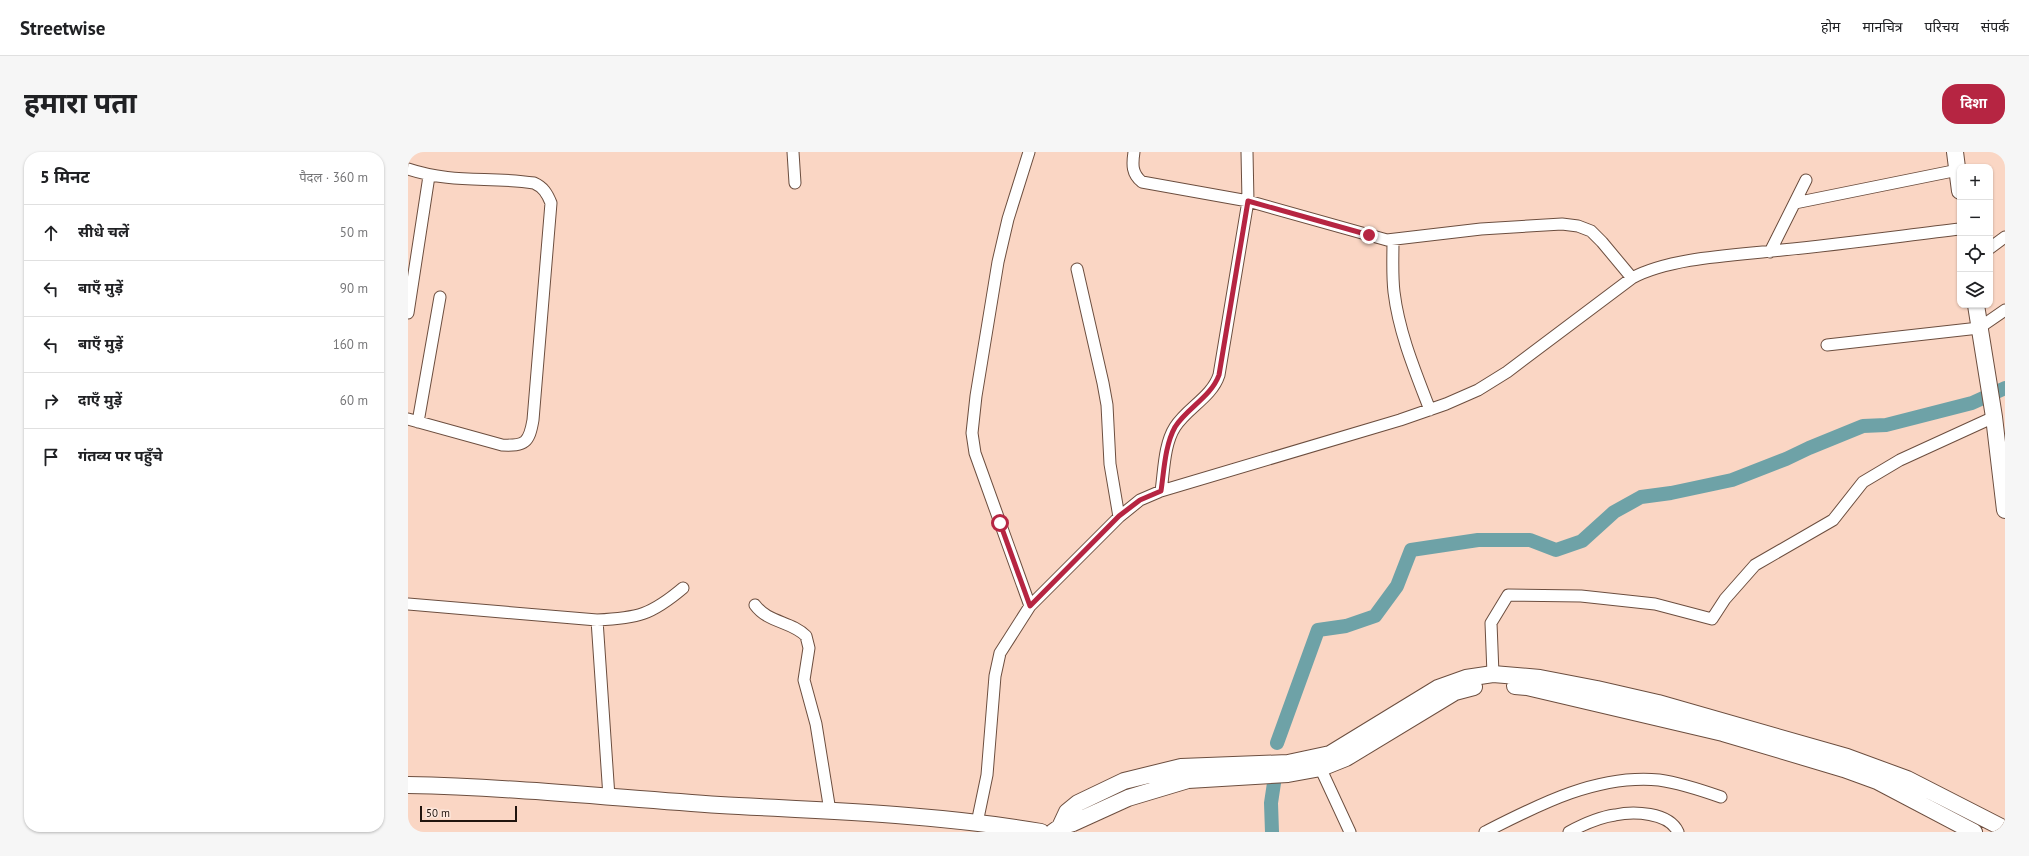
<!DOCTYPE html>
<html lang="hi">
<meta charset="utf-8">
<style>
:root{--surface:#fff;--page:#f6f6f6;--text:#202124;--muted:#757577;--line:#e0e0e0;--accent:#b62542}
body{margin:0;font-family:"PT Sans","Noto Sans Devanagari",sans-serif;background:var(--page);color:var(--text)}
.controls{position:absolute;right:12px;top:12px;display:grid;overflow:hidden;border-radius:8px;box-shadow:0 1px 3px #0004}
.controls button{width:36px;height:36px;display:grid;place-items:center;padding:0;border:0;border-bottom:1px solid var(--line);background:var(--surface);color:var(--text);font:20px sans-serif}
.scale{position:absolute;left:12px;bottom:10px;width:97px;box-sizing:border-box;padding-left:4px;border:2px solid #20140e;border-top:0;font-size:11px;line-height:14px;white-space:nowrap;color:#20140e;-webkit-text-stroke:3px #fde7dc;paint-order:stroke}
.stop{position:absolute;width:12px;height:12px;margin:-9px;border:3px solid #b62542;border-radius:50%;background:#fff}
.stop.end{background:#b62542;border-color:#fff;box-shadow:0 1px 4px #0008}
.list{margin:0;padding:0;list-style:none}
h2{display:flex;justify-content:space-between;align-items:center;height:52px;margin:0;padding:0 16px;font-size:17px}
h2 small{font-size:13px;font-weight:400;color:var(--muted)}
.list li{display:grid;grid-template-columns:26px 1fr auto;gap:12px;align-items:center;box-sizing:border-box;height:56px;padding:0 16px;border-top:1px solid var(--line)}
.list b{display:block;font-size:15px;white-space:nowrap}
.list em{font-size:13px;font-style:normal;color:var(--muted)}
.icon{flex:none;width:22px;height:22px;fill:none;stroke:currentColor;stroke-width:2;stroke-linecap:round;stroke-linejoin:round}
.map{position:relative;flex:none;width:1597px;height:680px;overflow:hidden;border-radius:16px}
header{display:flex;align-items:center;gap:24px;box-sizing:border-box;height:56px;padding:0 20px;background:var(--surface);border-bottom:1px solid var(--line)}
header strong{font-size:19px}
nav{display:flex;gap:22px;margin-inline-start:auto;font-size:14px}
.intro{display:flex;align-items:center;justify-content:space-between;box-sizing:border-box;height:96px;padding:0 24px}
h1{margin:0;font-size:28px}
.button{padding:10px 18px;border-radius:16px;background:var(--accent);color:#fff;font-size:14px;font-weight:700}
main{display:flex;gap:24px;padding:0 24px}
aside{flex:1;background:var(--surface);border-radius:16px;box-shadow:0 1px 3px #0004}
.map>svg:first-child{display:block}
.lines{fill:none;stroke-linecap:round;stroke-linejoin:round}
.canal{stroke:#6ea2a7;stroke-width:14}
.street-casing{stroke:#6c4e3f;stroke-width:13}
.secondary-casing{stroke:#6c4e3f;stroke-width:18}
.street{stroke:#fff;stroke-width:11}
.secondary{stroke:#fff;stroke-width:16}
.route{stroke:#b62542;stroke-width:5}
</style>
<header>
<strong>Streetwise</strong>
<nav><a>होम</a><a>मानचित्र</a><a>परिचय</a><a>संपर्क</a></nav>
</header>
<div class="intro"><h1>हमारा पता</h1><a class="button">दिशा</a></div>
<main>
<aside>
<h2>5 मिनट<small>पैदल · 360 m</small></h2>
<ul class="list">
<li><svg class="icon" aria-label="ahead" viewBox="0 0 24 24"><path d="M12 20V5M6 11l6-6 6 6"/></svg><div><b>सीधे चलें</b></div><em>50 m</em></li>
<li><svg class="icon" aria-label="left" viewBox="0 0 24 24"><path d="M17 20v-9H6M10 6l-5 5 5 5"/></svg><div><b>बाएँ मुड़ें</b></div><em>90 m</em></li>
<li><svg class="icon" aria-label="left" viewBox="0 0 24 24"><path d="M17 20v-9H6M10 6l-5 5 5 5"/></svg><div><b>बाएँ मुड़ें</b></div><em>160 m</em></li>
<li><svg class="icon" aria-label="right" viewBox="0 0 24 24"><path d="M7 20v-9h11M14 6l5 5-5 5"/></svg><div><b>दाएँ मुड़ें</b></div><em>60 m</em></li>
<li><svg class="icon" aria-label="arrive" viewBox="0 0 24 24"><path d="M6 21V4h12l-3 4 3 4H6"/></svg><div><b>गंतव्य पर पहुँचे</b></div></li>
</ul>
</aside>
<div class="map">
<svg width="1597" height="680" viewBox="0 0 1597 680">
<rect width="100%" height="100%" fill="#fad6c4"/>
<g class="lines">
<!-- canal -->
<path class="canal" d="M 869,591 L 910,478 L 938,474 L 967,464 L 989,434 L 1003,398 L 1070,388 L 1122,388 L 1148,398 L 1174,389 L 1206,360 L 1233,345 L 1263,341 L 1324,328 L 1378,307 L 1401,296 L 1455,274 L 1478,273 L 1564,251 L 1597,236
M 864,680 L 863,651 L 866,631"/>
<!-- street casing -->
<g class="street-casing">
<path id="street" d="M 385,0 L 387,31
M 621,0 L 600,67 L 590,110 L 568,244 L 564,281 L 567,301 L 622,454
M 726,0 C 724,13 724,22 734,30 L 840,49 L 979,88 L 1073,77 L 1154,72 L 1170,74 L 1183,79 L 1194,90 L 1224,126
M 0,17 C 45,32 82,24 126,31 C 135,35 139,41 143,51 L 125,268 C 121,291 117,294 94,293 L 0,267
M 1387,51 L 1550,18
M 985,88 C 985,105 984,123 986,140 C 991,181 1007,219 1022,258
M 1582,96 L 1597,85
M 1362,100 L 1398,28
M 669,117 L 695,231 L 699,253 L 702,312 L 711,365
M 0,161 L 21,24
M 1419,193 L 1571,176 L 1597,158
M 10,270 L 32,145
M 753,339 C 756,319 756,292 767,275 C 779,256 804,245 811,223 L 840,49 L 839,0
M 0,452 L 189,468 C 230,466 243,463 275,436
M 347,453 C 360,471 383,469 398,484 L 401,496 L 396,528 L 408,572 L 422,659
M 189,468 L 201,645
M 1085,522 L 1083,471 L 1100,443 L 1173,444 L 1247,452 L 1304,467 L 1317,447 L 1347,413 L 1425,368 L 1455,330 L 1492,308 L 1586,265
M 910,611 L 942,680
M 569,671 L 579,623 L 587,524 L 592,501 L 622,454 L 711,365 L 732,348 L 753,339 L 992,268 L 1038,252 L 1070,238 L 1099,220 L 1224,126 C 1263,105 1330,103 1374,98 C 1434,92 1493,84 1552,77
M 1077,680 C 1130,653 1189,622 1251,628 C 1272,631 1293,638 1313,645
M 1161,680 C 1174,673 1192,665 1207,663 C 1225,659 1261,660 1270,680"/>
</g>
<!-- secondary casing -->
<g class="secondary-casing">
<path id="secondary" d="M 1547,0 L 1552,39
M 1568,153 L 1586,265 L 1597,358
M 1107,534 L 1119,535 L 1315,581 L 1436,617 L 1469,629 L 1566,680
M 0,633 C 104,635 208,646 312,653 C 419,659 527,662 633,680
M 652,675 L 665,671 L 720,646 L 780,628 L 880,622 L 913,616 L 938,606 L 1047,540 L 1066,535
M 645,680 L 652,675 L 659,660 L 670,651 L 716,629 L 773,615 L 880,611 L 922,602 L 1030,536 L 1058,526 L 1085,522 L 1132,526 L 1189,537 L 1250,551 L 1439,605 L 1499,627 L 1597,677"/>
</g>
<!-- street -->
<use href="#street" class="street"/>
<!-- secondary -->
<use href="#secondary" class="secondary"/>
</g>
<g class="lines">
<!-- route -->
<path class="route" d="M 592,371 L 622,454 L 711,364 L 732,348 L 753,339 C 756,319 757,293 767,275 C 779,256 803,245 811,223 L 840,49 L 961,83"/>
</g>
</svg>
<div class="controls">
<button>+</button>
<button>−</button>
<button><svg class="icon" aria-label="locate" viewBox="0 0 24 24"><circle cx="12" cy="12" r="6"/><path d="M12 2v4M12 18v4M2 12h4M18 12h4"/></svg></button>
<button><svg class="icon" aria-label="layers" viewBox="0 0 24 24"><path d="M12 4l9 5-9 5-9-5zM3 14l9 5 9-5"/></svg></button>
</div>
<div class="scale">50 m</div>
<div class="stop" style="left:592px;top:371px"></div>
<div class="stop end" style="left:961px;top:83px"></div>
</div>
</main>
